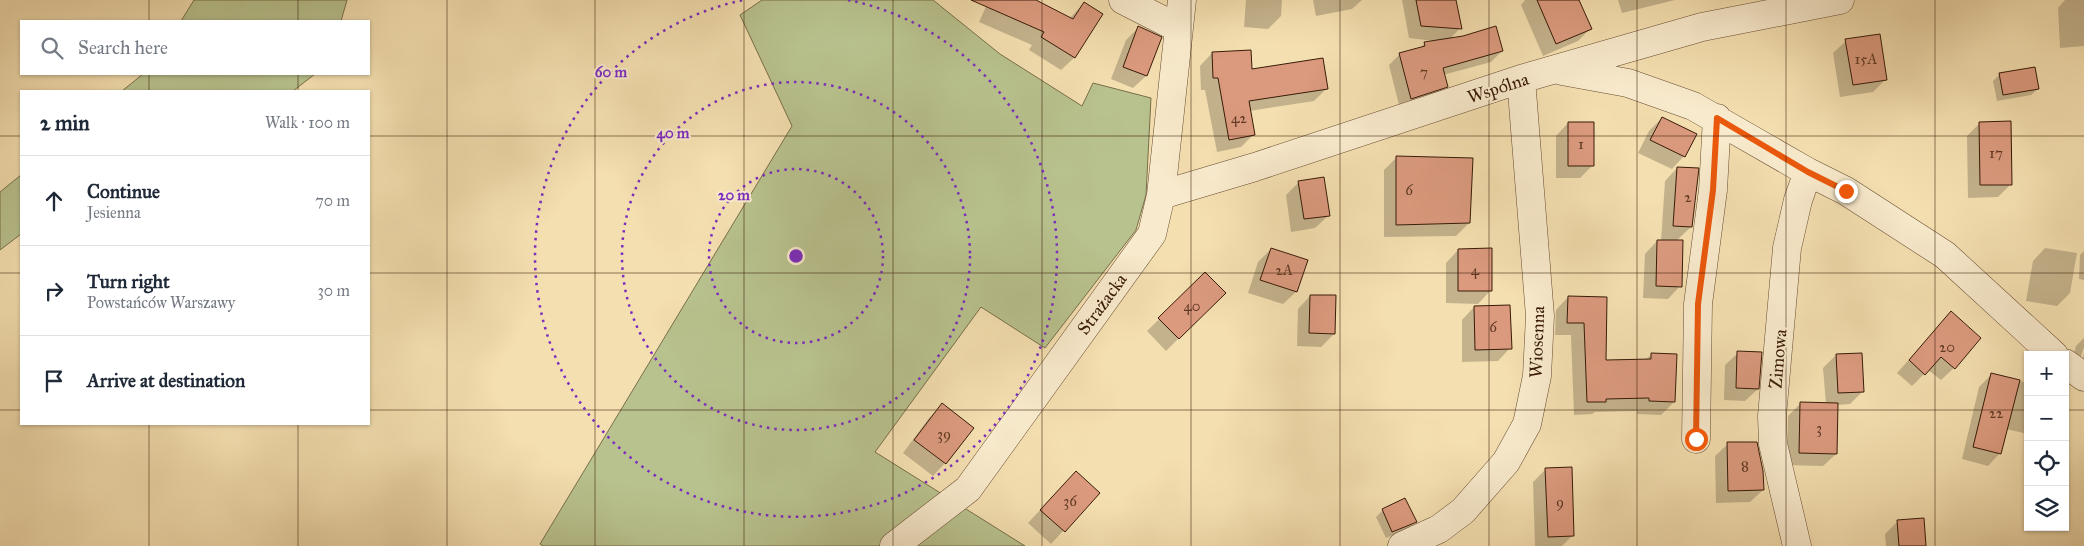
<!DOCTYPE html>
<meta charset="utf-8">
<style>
:root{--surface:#fff;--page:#f6f6f7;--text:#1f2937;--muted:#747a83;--line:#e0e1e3}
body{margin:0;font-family:"IM FELL Great Primer",serif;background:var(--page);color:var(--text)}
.controls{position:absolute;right:15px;bottom:15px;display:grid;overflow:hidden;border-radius:0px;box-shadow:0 1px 4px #0004}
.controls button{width:45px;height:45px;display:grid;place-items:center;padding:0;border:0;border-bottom:1px solid var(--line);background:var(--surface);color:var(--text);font:25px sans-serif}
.stop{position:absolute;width:15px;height:15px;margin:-11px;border:4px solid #ea580c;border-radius:50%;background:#fff}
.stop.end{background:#ea580c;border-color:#fff;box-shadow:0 1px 5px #0008}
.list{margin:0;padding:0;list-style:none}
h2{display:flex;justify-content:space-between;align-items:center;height:65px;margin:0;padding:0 20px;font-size:21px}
h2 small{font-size:16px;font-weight:400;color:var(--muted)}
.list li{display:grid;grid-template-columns:32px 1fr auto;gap:15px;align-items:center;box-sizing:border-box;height:90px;padding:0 20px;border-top:1px solid var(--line)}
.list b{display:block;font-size:19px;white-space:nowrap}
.list p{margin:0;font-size:16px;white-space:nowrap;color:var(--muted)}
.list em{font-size:16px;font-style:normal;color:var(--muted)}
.icon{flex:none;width:28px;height:28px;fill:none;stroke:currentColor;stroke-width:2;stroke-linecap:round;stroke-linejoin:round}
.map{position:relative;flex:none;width:2084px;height:546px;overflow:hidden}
.search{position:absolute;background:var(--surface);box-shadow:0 1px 4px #0004;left:20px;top:20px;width:350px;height:55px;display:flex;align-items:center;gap:12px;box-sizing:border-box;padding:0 18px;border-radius:0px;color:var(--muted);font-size:19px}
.panel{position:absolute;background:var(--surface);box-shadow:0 1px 4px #0004;left:20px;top:90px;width:350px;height:335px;border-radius:0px}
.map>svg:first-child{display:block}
.green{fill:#b8c28e;stroke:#786e4a}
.shadow{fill:#0003}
.building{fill:#db9a7e;stroke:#381a07}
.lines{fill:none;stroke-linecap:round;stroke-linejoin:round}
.minor-casing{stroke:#674b31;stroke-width:29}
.minor{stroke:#f8eacc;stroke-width:28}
.route{stroke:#ea580c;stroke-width:6}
.grid{fill:none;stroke:#381a07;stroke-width:1;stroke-opacity:0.55}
.ring{fill:none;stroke:#7b2cbf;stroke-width:2.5;stroke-dasharray:2.5 5}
.labels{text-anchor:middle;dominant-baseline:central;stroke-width:4;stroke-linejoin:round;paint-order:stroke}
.number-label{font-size:15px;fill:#613a25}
.street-label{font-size:18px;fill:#381a07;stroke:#f8eacc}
.centre{fill:#7b2cbf;stroke:#f8eacc;stroke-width:2.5}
.ring-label{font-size:15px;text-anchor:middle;font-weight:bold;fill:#7b2cbf;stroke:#f8eacc;stroke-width:4;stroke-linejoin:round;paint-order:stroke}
</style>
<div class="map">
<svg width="2084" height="546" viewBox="0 0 2084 546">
<rect width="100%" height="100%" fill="#f4dfb0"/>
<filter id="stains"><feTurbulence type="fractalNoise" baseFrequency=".004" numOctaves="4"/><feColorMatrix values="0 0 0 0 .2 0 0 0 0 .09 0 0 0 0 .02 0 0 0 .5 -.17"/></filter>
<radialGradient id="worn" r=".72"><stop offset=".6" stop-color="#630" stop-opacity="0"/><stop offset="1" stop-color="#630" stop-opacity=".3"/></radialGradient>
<!-- green -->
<path class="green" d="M 194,0 L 347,0 L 341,21 L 181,21 Z
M 762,0 L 933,0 L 1000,54 L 1082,106 L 1093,83 L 1151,98 L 1146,195 L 1136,230 L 1045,348 L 981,307 L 875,452 L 1025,546 L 543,546 L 540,544 L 792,126 L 740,15 Z
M 143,74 L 315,74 L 293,91 L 122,91 Z
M 21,175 L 21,234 L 0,250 L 0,192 Z"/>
<!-- shadow -->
<path class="shadow" d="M 989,0 L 1032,0 L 1070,18 L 1084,3 L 1101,14 L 1074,58 L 1061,70 L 1029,50 L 1032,45 L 979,22 Z
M 1246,0 L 1282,0 L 1281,16 L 1268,29 L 1244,27 Z
M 1313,0 L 1362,0 L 1352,9 L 1316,16 Z
M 1402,0 L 1455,0 L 1460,28 L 1450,39 L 1502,51 L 1491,62 L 1443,75 L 1446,86 L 1435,97 L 1400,109 L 1389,65 L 1400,54 L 1419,49 L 1425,43 L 1434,41 L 1409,38 Z
M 1525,0 L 1578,0 L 1590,29 L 1578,41 L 1543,56 L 1521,5 Z
M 1618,0 L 1675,0 L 1622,13 Z
M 2065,0 L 2084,0 L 2084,46 L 2060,48 L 2058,8 Z
M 1139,27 L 1160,38 L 1146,76 L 1133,88 L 1111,79 L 1126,40 Z
M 1846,41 L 1886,79 L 1873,92 L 1840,97 L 1833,53 Z
M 1212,53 L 1251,70 L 1326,89 L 1314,101 L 1249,111 L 1254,134 L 1241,147 L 1217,152 L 1205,90 L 1201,90 L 1200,66 Z
M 2000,74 L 2038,89 L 2031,95 L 1997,101 L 1993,81 Z
M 1662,118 L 1684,156 L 1672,169 L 1638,153 L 1649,131 Z
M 1568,123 L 1593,165 L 1580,178 L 1556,178 L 1556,136 Z
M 1980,123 L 2011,184 L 1998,197 L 1968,198 L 1967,136 Z
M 1396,158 L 1469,223 L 1456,236 L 1384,237 L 1384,170 Z
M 1677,168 L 1691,227 L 1676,241 L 1680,286 L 1668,299 L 1643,298 L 1645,254 L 1657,241 L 1661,241 L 1665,181 Z
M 1299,182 L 1328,216 L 1315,228 L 1291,232 L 1286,195 Z
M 2045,248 L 2077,253 L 2070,293 L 2057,306 L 2026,301 L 2033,261 Z
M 1271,249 L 1306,261 L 1296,292 L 1283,304 L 1248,293 L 1258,262 Z
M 1458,250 L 1490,291 L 1478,304 L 1446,303 L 1446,263 Z
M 2084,251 L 2084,280 L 2079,279 L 2080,255 Z
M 1205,274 L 1224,293 L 1166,351 L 1147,331 Z
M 1310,296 L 1335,296 L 1334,334 L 1321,347 L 1297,346 L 1298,309 Z
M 1568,297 L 1606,298 L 1605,361 L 1645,360 L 1652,354 L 1674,402 L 1661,415 L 1637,414 L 1637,411 L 1595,412 L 1592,414 L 1574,415 L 1571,335 L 1555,335 L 1556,310 Z
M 1474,307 L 1510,348 L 1498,361 L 1462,362 L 1462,320 Z
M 1939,326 L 1954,368 L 1941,380 L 1928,370 L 1912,386 L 1897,373 Z
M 2084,338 L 2084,347 L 2079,362 L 2082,362 L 2084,353 L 2084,373 L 2070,369 L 2076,346 Z
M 1738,353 L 1758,389 L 1745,401 L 1724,400 L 1725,365 Z
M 1836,355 L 1863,391 L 1850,404 L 1837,405 L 1836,454 L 1823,466 L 1787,465 L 1788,416 L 1800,404 L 1826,404 L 1823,368 Z
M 1992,374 L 2028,383 L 2028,434 L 2006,429 L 2000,453 L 1988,466 L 1962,459 L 1979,387 Z
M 2065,387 L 2068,388 L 2065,401 Z
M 942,405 L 945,463 L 933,476 L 903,453 L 929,418 Z
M 1728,444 L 1763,490 L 1750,502 L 1716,503 L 1715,456 Z
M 1546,469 L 1573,535 L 1562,546 L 1535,546 L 1533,482 Z
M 1063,485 L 1098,493 L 1051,544 L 1028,523 Z
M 1405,500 L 1415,522 L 1409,528 L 1386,538 L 1376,517 L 1383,510 Z
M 1898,521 L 1925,546 L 1886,546 L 1885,534 Z"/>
<!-- building -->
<path class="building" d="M 971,0 L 1036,0 L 1073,19 L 1084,2 L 1103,14 L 1075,58 L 1041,37 L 1044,32 Z
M 1416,0 L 1456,0 L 1462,29 L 1421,26 Z
M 1537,0 L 1579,0 L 1592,29 L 1556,44 Z
M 1138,26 L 1162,37 L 1147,76 L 1123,67 Z
M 1496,26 L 1503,51 L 1443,68 L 1448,87 L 1411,99 L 1399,53 L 1425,46 L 1424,42 L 1463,36 Z
M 1880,34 L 1887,80 L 1853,85 L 1845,39 Z
M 1251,50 L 1252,69 L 1323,58 L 1328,89 L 1249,101 L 1255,135 L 1229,140 L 1218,78 L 1213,78 L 1212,52 Z
M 2035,67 L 2039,89 L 2003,95 L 1999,73 Z
M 1662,117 L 1697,134 L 1685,157 L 1650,140 Z
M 2011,121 L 2012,185 L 1980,185 L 1979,122 Z
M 1568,122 L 1594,122 L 1594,166 L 1568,166 Z
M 1396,156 L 1473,158 L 1470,223 L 1396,225 Z
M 1677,167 L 1699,168 L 1692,227 L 1673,226 Z
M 1324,177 L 1330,216 L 1304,219 L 1298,181 Z
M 1657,240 L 1683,240 L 1682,287 L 1656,286 Z
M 1271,248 L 1308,260 L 1297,292 L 1260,280 Z
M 1492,248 L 1492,291 L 1458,291 L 1458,249 Z
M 1205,272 L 1226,293 L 1179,339 L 1158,318 Z
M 1310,295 L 1336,295 L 1335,334 L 1309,333 Z
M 1568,296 L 1607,297 L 1606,360 L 1651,359 L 1651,353 L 1677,354 L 1675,402 L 1649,401 L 1649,398 L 1606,399 L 1606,402 L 1587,402 L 1584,323 L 1567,323 Z
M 1510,305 L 1512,349 L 1475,350 L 1474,306 Z
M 1951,311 L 1981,338 L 1955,369 L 1941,357 L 1925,375 L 1909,360 Z
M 1737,351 L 1762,352 L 1759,389 L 1736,388 Z
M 1862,353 L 1864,392 L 1838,393 L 1836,354 Z
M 1991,373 L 2020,380 L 2001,454 L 1973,447 Z
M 1800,402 L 1838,403 L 1837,454 L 1799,453 Z
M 942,403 L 974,428 L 946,464 L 914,440 Z
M 1727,442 L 1757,442 L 1763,471 L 1764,490 L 1728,491 Z
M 1572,467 L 1574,536 L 1548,537 L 1545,468 Z
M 1076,471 L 1100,493 L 1065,532 L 1040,510 Z
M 1405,498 L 1417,522 L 1392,532 L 1382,509 Z
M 1924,518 L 1926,546 L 1899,546 L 1897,520 Z"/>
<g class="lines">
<!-- minor casing -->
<g class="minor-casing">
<path id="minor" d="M 1123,0 L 1178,28
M 1562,71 L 1628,83 L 1693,106 L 1808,172 L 1846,191 L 1945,255 L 2054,355
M 1161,195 L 1255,167 L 1521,79 L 1702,27 L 1840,0
M 2065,363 L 2084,377
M 1696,439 L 1698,304 L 1713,190 L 1717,118
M 894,546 L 968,489 L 1152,234 L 1161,195 L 1182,0
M 1402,546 L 1439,529 L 1463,511 L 1506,462 L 1527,424 L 1537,376 L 1540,316 L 1521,79
M 1797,546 L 1773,444 L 1772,416 L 1787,248 L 1798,200 L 1808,172"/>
</g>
<!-- minor -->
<use href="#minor" class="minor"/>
</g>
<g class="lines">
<!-- route -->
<path class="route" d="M 1696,439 L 1698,304 L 1713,190 L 1717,118 L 1808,172 L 1846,191"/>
</g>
<!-- grid -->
<path class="grid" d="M 149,0 L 149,21M 298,0 L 298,21M 447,0 L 447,546M 595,0 L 595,546M 744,0 L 744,546M 893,0 L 893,546M 1042,0 L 1042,546M 1191,0 L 1191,546M 1340,0 L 1340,546M 1489,0 L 1489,546M 1637,0 L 1637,546M 1786,0 L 1786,546M 1935,0 L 1935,546M 149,74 L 149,91M 298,74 L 298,91M 0,136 L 21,136M 369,136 L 2084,136M 0,273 L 21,273M 369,273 L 2084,273M 0,410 L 21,410M 369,410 L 2028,410M 2065,410 L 2084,410M 149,424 L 149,546M 298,424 L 298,546"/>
<!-- distance rings -->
<g class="ring">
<circle cx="796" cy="256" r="87"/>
<circle cx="796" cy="256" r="174"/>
<path d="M848 0A261 261 0 1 1 744 0"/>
</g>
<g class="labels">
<!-- number labels -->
<g class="number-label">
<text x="1866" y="59">15A</text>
<text x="1424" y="72">7</text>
<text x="1239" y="118">42</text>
<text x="1581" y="144">1</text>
<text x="1996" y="153">17</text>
<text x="1409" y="190">6</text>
<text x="1688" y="197">2</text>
<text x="1284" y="270">2A</text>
<text x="1475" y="270">4</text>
<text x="1192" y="306">40</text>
<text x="1493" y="327">6</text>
<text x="1947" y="347">20</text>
<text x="1996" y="413">22</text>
<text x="1819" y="428">3</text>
<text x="944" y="434">39</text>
<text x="1745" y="466">8</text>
<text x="1070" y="501">36</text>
<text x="1560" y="502">9</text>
</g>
<!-- street labels -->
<g class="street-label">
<text transform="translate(1498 88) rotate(-18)">Wspólna</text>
<text transform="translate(1102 304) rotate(-54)">Strażacka</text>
<text transform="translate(1537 342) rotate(-88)">Wiosenna</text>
<text transform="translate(1778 359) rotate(-85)">Zimowa</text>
</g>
</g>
<circle cx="796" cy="256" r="8" class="centre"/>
<g class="ring-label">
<text x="611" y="77">60 m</text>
<text x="673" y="138">40 m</text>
<text x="734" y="200">20 m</text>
</g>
<rect width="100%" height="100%" filter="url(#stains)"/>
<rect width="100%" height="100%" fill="url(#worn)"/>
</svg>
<div class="controls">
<button>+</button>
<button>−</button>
<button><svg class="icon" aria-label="locate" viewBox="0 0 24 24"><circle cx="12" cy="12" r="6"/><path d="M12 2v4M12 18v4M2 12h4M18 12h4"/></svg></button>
<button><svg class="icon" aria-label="layers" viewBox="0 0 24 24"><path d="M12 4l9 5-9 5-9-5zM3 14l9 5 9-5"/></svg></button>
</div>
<div class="stop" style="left:1696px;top:439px"></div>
<div class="stop end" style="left:1846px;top:191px"></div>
<div class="search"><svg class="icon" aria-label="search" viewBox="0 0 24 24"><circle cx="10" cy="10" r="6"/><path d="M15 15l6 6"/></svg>Search here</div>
<section class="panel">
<h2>2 min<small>Walk · 100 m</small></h2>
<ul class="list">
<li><svg class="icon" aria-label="ahead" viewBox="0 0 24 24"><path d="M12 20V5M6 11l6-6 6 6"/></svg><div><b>Continue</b><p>Jesienna</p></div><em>70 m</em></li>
<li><svg class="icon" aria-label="right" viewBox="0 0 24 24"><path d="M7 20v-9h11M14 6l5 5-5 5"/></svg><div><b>Turn right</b><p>Powstańców Warszawy</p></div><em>30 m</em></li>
<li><svg class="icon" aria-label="arrive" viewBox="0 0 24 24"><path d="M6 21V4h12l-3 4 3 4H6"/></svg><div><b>Arrive at destination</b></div></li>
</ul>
</section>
</div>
